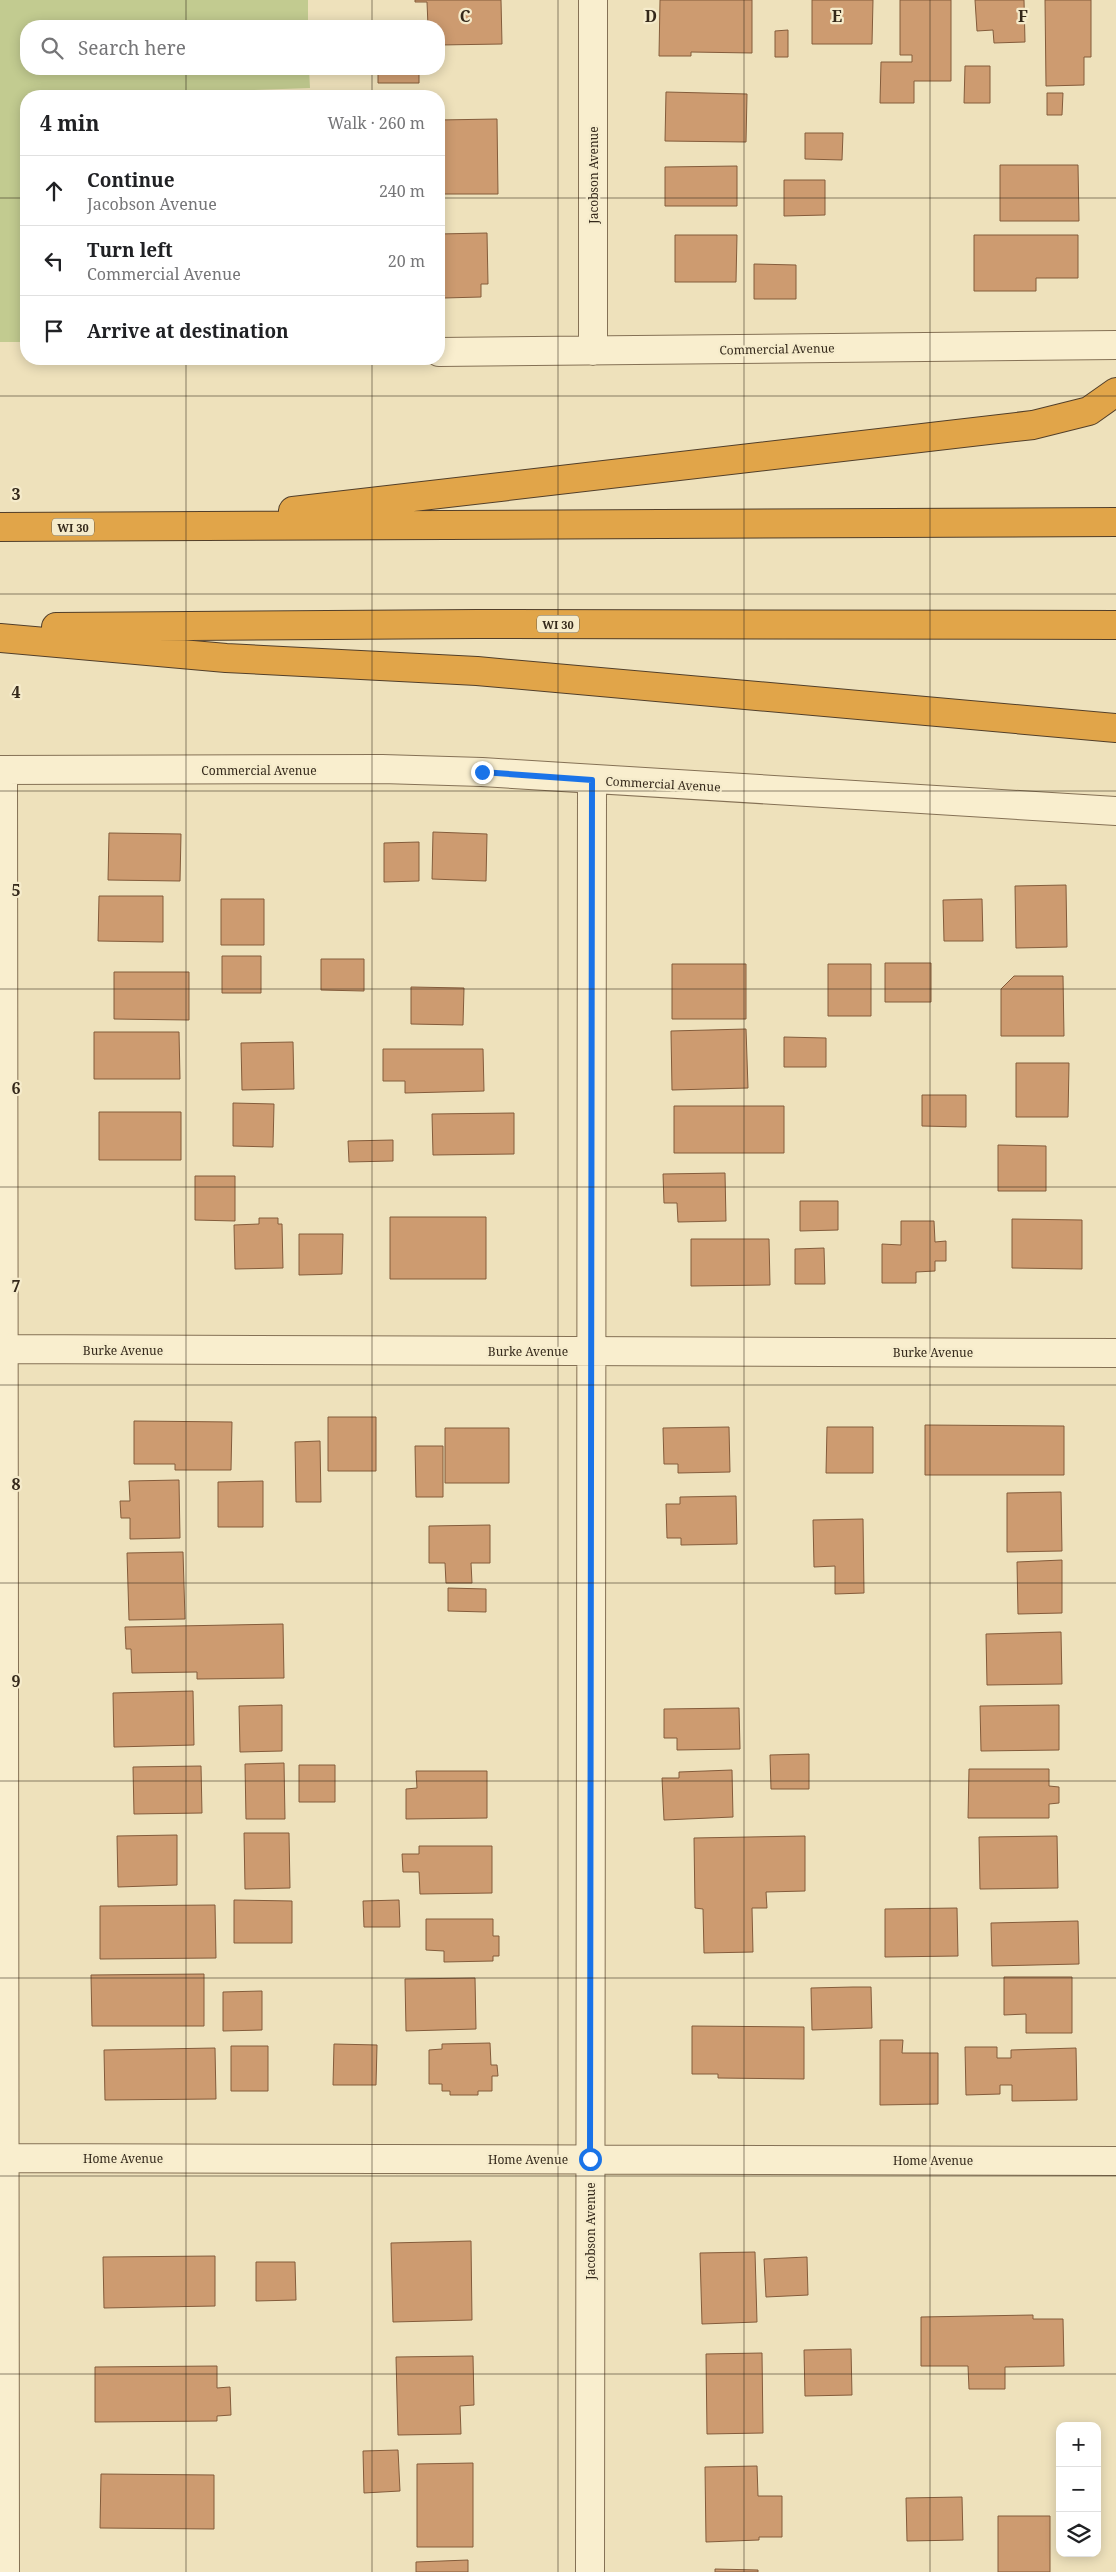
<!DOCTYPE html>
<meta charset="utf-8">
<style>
:root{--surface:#fff;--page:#f2f2f2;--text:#202124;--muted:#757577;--line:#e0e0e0}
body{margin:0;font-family:"Noto Serif",serif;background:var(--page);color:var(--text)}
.controls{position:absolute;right:15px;bottom:15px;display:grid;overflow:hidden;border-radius:10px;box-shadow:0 2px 12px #0003}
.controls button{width:45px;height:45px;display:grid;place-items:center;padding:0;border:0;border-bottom:1px solid var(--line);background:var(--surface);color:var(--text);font:25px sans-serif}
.stop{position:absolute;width:15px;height:15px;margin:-11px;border:4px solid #1a73e8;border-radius:50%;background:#fff}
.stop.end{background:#1a73e8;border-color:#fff;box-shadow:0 1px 5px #0008}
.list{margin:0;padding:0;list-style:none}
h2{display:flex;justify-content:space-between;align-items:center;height:65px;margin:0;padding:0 20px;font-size:21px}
h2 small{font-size:16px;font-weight:400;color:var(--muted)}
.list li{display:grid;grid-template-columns:32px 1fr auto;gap:15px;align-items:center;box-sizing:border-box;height:70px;padding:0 20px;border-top:1px solid var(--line)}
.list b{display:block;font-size:19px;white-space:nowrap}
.list p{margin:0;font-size:16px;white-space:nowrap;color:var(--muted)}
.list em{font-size:16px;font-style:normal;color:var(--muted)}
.icon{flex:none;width:28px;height:28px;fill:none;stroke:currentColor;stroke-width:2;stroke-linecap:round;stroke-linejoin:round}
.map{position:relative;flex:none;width:1116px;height:2572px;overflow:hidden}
.search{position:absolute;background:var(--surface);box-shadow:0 2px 12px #0003;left:20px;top:20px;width:425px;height:55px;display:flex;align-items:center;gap:12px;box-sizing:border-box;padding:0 18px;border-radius:20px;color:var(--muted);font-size:19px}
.panel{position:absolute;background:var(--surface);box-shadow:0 2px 12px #0003;left:20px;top:90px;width:425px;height:275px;border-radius:20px}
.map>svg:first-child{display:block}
.green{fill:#c2cb90}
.building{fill:#cd9b70;stroke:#845c3b}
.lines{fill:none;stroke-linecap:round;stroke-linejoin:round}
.street-casing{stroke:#857155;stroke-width:30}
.highway-casing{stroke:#523f2a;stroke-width:30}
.street{stroke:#f9eece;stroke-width:28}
.highway{stroke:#e1a549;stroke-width:28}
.route{stroke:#1a73e8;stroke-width:6}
.grid{fill:none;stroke:#34281a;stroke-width:1;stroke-opacity:0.55}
.labels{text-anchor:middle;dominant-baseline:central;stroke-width:4.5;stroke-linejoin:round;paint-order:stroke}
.shield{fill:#f5ebcb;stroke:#6e624f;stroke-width:1}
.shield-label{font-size:11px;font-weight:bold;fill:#34281a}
.street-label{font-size:12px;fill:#34281a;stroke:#f5ebcb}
.grid-label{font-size:16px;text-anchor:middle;font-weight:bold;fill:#34281a;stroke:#f5ebcb;stroke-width:4.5;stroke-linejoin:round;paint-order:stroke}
</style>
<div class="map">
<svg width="1116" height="2572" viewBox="0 0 1116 2572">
<rect width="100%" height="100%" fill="#eee1bb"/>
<!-- green -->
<path class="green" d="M 0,0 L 308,0 L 308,26 L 26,26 L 26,69 L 309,69 L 310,88 L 195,92 L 194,96 L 26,96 L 26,342 L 0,342 Z"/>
<!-- building -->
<path class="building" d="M 415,0 L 501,0 L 502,44 L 439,45 L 439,26 L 428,26 L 427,2 L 415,2 Z
M 660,0 L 752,0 L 752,53 L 691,52 L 691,56 L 659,56 Z
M 812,0 L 873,0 L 872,44 L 812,44 Z
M 900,0 L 951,0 L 951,81 L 914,81 L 914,103 L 880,103 L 881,62 L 912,62 L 912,55 L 900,55 Z
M 975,0 L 1024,0 L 1025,42 L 994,43 L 993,30 L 977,31 Z
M 1045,0 L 1091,0 L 1091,57 L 1084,57 L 1084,85 L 1046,86 Z
M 788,30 L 788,57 L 775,57 L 775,31 Z
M 965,66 L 990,66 L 990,103 L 964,103 Z
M 299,69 L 319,69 L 319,74 L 299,74 Z
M 378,69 L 419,69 L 419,83 L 378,83 Z
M 666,92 L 747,94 L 746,142 L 665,141 Z
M 1047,93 L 1063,93 L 1062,115 L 1047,115 Z
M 497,119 L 498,194 L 439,194 L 439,120 Z
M 805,133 L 843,133 L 842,160 L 805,159 Z
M 1000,165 L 1078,165 L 1079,221 L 1000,221 Z
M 737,166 L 737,206 L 665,206 L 665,167 Z
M 784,180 L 825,180 L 825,215 L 784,216 Z
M 487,233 L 488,284 L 481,284 L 481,297 L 444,298 L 444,287 L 439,287 L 439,234 Z
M 675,235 L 737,235 L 736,282 L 675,282 Z
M 974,235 L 1078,235 L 1078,278 L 1036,278 L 1036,291 L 974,291 Z
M 754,264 L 796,265 L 796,299 L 754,299 Z
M 433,832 L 487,834 L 486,881 L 432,879 Z
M 109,833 L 181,834 L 180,881 L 108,880 Z
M 419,842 L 419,881 L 384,882 L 384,843 Z
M 1066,885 L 1067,947 L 1016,948 L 1015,886 Z
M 99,896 L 163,896 L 163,942 L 98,941 Z
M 221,899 L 264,899 L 264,945 L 221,945 Z
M 982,899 L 983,941 L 944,941 L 943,900 Z
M 222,956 L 261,956 L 261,993 L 222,993 Z
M 321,959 L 364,959 L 364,991 L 321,990 Z
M 885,963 L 931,963 L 931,1002 L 885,1002 Z
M 672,964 L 746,964 L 746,1019 L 672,1019 Z
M 828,964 L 871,964 L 871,1016 L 828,1016 Z
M 114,972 L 189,972 L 189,1020 L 114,1019 Z
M 1014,976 L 1063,976 L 1064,1036 L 1001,1036 L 1001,989 Z
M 411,987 L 464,988 L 463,1025 L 411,1024 Z
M 746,1029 L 748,1088 L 672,1090 L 671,1031 Z
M 94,1032 L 179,1032 L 180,1079 L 94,1079 Z
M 784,1037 L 826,1038 L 826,1067 L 784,1067 Z
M 293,1042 L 294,1089 L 242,1090 L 241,1043 Z
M 383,1049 L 483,1049 L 484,1091 L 405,1093 L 405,1081 L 383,1081 Z
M 1016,1063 L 1069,1063 L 1068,1117 L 1016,1117 Z
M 922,1095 L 966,1095 L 966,1127 L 922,1126 Z
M 233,1103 L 274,1104 L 273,1147 L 233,1146 Z
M 674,1106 L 784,1106 L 784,1153 L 674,1153 Z
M 99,1112 L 181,1112 L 181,1160 L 99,1160 Z
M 514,1113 L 514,1154 L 433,1155 L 432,1114 Z
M 393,1140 L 393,1161 L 349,1162 L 348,1141 Z
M 998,1145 L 1046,1146 L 1046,1191 L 998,1191 Z
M 725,1173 L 726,1221 L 678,1222 L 677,1203 L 664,1203 L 663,1174 Z
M 195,1176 L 235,1176 L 235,1221 L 195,1220 Z
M 800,1201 L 838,1201 L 838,1230 L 800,1231 Z
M 390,1217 L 486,1217 L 486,1279 L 390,1279 Z
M 259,1218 L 278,1218 L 278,1224 L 282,1224 L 283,1268 L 235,1269 L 234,1225 L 259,1224 Z
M 1012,1219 L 1082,1220 L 1082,1269 L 1012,1268 Z
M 901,1221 L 934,1221 L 935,1242 L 946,1241 L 946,1261 L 935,1261 L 935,1271 L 916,1272 L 916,1283 L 882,1283 L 882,1244 L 901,1245 Z
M 299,1234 L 343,1234 L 342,1274 L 299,1275 Z
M 691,1239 L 769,1239 L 770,1285 L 691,1286 Z
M 824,1248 L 825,1284 L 795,1284 L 795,1249 Z
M 328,1417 L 376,1417 L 376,1471 L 328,1471 Z
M 134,1421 L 232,1422 L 231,1470 L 175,1470 L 175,1464 L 134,1464 Z
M 925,1425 L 1064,1426 L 1064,1475 L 925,1475 Z
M 729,1427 L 730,1472 L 678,1473 L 678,1464 L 664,1464 L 663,1428 Z
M 827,1427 L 873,1427 L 873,1473 L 826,1473 Z
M 445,1428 L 509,1428 L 509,1483 L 445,1483 Z
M 320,1441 L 321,1502 L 296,1502 L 295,1442 Z
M 415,1446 L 443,1446 L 443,1497 L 416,1497 Z
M 179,1480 L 180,1538 L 130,1539 L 130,1518 L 121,1518 L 120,1501 L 130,1501 L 129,1481 Z
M 263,1481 L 263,1527 L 218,1527 L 218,1482 Z
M 1061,1492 L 1062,1551 L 1007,1552 L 1007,1493 Z
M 736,1496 L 737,1544 L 681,1545 L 681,1538 L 667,1538 L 666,1504 L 680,1504 L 680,1497 Z
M 863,1519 L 864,1593 L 835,1594 L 835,1566 L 814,1567 L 813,1520 Z
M 490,1525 L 490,1563 L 471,1563 L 472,1583 L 446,1583 L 445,1563 L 429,1563 L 429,1526 Z
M 183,1552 L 185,1619 L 129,1620 L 127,1553 Z
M 1062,1560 L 1062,1613 L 1018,1614 L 1017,1562 Z
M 448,1588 L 486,1589 L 486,1612 L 448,1611 Z
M 283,1624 L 284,1678 L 197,1679 L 197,1672 L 132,1673 L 131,1649 L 126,1649 L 125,1627 Z
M 1061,1632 L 1062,1684 L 987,1685 L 986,1634 Z
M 193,1691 L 194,1745 L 114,1747 L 113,1693 Z
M 282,1705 L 282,1751 L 240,1752 L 239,1706 Z
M 1059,1705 L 1059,1750 L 981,1751 L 980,1706 Z
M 739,1708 L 740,1749 L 677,1750 L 677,1738 L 664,1738 L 664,1709 Z
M 809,1754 L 809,1789 L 771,1789 L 770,1755 Z
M 284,1763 L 285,1819 L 246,1819 L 245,1764 Z
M 299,1765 L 335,1765 L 335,1802 L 299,1802 Z
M 201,1766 L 202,1813 L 134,1814 L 133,1767 Z
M 969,1769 L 1049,1769 L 1049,1786 L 1059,1787 L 1059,1803 L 1049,1804 L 1049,1818 L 968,1818 Z
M 732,1770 L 733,1817 L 664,1820 L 662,1778 L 679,1778 L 679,1772 Z
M 416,1771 L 487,1771 L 487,1818 L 406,1819 L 406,1789 L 417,1788 Z
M 244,1833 L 289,1833 L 290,1888 L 245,1889 Z
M 177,1835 L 177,1885 L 118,1887 L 117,1836 Z
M 805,1836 L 805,1891 L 766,1892 L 767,1908 L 752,1908 L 753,1952 L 704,1953 L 703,1909 L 695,1908 L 694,1838 Z
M 1057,1836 L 1058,1888 L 980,1889 L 979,1837 Z
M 419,1846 L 492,1846 L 492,1893 L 420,1894 L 419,1872 L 403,1872 L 402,1854 L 419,1854 Z
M 234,1900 L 292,1901 L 292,1943 L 234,1943 Z
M 399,1900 L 400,1927 L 364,1927 L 363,1901 Z
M 215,1905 L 216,1958 L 100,1959 L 100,1906 Z
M 957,1908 L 958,1956 L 885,1957 L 885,1909 Z
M 426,1919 L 493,1919 L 493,1936 L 499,1936 L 499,1956 L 493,1956 L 493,1961 L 444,1962 L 444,1951 L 426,1950 Z
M 1078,1921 L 1079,1964 L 992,1966 L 991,1923 Z
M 204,1974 L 204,2026 L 92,2026 L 91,1975 Z
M 1004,1977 L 1072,1977 L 1072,2033 L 1026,2033 L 1026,2014 L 1004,2015 Z
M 475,1978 L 476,2029 L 406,2031 L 405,1979 Z
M 853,1987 L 871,1987 L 872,2028 L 812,2030 L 811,1988 Z
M 262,1991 L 262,2030 L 223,2031 L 223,1992 Z
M 692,2026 L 804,2027 L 804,2079 L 718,2078 L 718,2074 L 692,2074 Z
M 880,2040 L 903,2040 L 902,2053 L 938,2053 L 938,2104 L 880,2105 Z
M 490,2043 L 491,2065 L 497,2065 L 498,2076 L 492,2076 L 492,2091 L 478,2091 L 478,2095 L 450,2095 L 450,2091 L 442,2091 L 442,2084 L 429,2084 L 429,2050 L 442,2049 L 442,2044 Z
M 334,2044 L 377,2045 L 376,2085 L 333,2085 Z
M 231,2046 L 268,2046 L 268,2091 L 231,2091 Z
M 965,2047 L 997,2047 L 997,2058 L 1011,2058 L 1011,2050 L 1076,2048 L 1077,2100 L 1012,2101 L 1012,2085 L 1000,2085 L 1000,2094 L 966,2095 Z
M 215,2048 L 216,2099 L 105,2100 L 104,2050 Z
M 471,2241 L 472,2320 L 393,2322 L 391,2243 Z
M 755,2252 L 757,2322 L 702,2324 L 700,2253 Z
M 215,2256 L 215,2306 L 104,2308 L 103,2257 Z
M 807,2257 L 808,2295 L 766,2297 L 764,2259 Z
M 256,2262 L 295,2262 L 296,2300 L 256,2301 Z
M 1033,2315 L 1033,2319 L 1063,2319 L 1064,2366 L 1005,2367 L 1005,2389 L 969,2389 L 968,2366 L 921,2366 L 921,2317 Z
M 851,2349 L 852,2395 L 805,2396 L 804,2350 Z
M 762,2353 L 763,2433 L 707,2434 L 706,2354 Z
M 473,2356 L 474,2405 L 460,2406 L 461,2434 L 398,2435 L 396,2357 Z
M 217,2366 L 217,2388 L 230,2387 L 231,2415 L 217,2416 L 217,2421 L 95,2422 L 95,2367 Z
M 398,2450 L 400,2491 L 364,2493 L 363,2451 Z
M 473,2463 L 473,2547 L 417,2547 L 417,2464 Z
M 757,2466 L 758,2496 L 782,2496 L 782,2537 L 759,2537 L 759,2540 L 706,2542 L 705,2467 Z
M 101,2474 L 214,2475 L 214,2529 L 100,2528 Z
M 962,2497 L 963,2540 L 907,2541 L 906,2498 Z
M 998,2516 L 1050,2516 L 1050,2572 L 998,2572 Z
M 468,2560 L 468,2572 L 416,2572 L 416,2562 Z
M 715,2569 L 758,2570 L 758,2572 L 715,2572 Z"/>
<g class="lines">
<!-- street casing -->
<g class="street-casing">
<path id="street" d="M 593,351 L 593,0
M 439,352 L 1116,345
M 0,770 L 382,769 L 482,772 L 1116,811
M 3,770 L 5,2572
M 0,1349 L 1116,1353
M 0,2158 L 1116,2161
M 590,2572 L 592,780"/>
</g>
<!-- highway casing -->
<g class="highway-casing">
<path id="highway" d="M 293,511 L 1033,425 L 1089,411 L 1116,392
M 0,527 L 1116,522
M 56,627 L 476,624 L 1116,625
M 0,638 L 226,658 L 477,671 L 1116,728"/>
</g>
<!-- street -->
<use href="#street" class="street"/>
<!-- highway -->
<use href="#highway" class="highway"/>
</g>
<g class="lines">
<!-- route -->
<path class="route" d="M 482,772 L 592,780 L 590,2159"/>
</g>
<!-- grid -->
<path class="grid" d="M 186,0 L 186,26M 372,0 L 372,26M 558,0 L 558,2572M 744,0 L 744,2572M 930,0 L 930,2572M 186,69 L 186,96M 372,69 L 372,96M 0,198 L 26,198M 439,198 L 1116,198M 186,359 L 186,2572M 372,359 L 372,2572M 0,396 L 1116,396M 0,594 L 1116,594M 0,791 L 1116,791M 0,989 L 1116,989M 0,1187 L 1116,1187M 0,1385 L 1116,1385M 0,1583 L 1116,1583M 0,1781 L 1116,1781M 0,1978 L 1116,1978M 0,2176 L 1116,2176M 0,2374 L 1116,2374"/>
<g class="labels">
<!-- shield labels -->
<g class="shield">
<rect x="52" y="518.5" width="42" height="17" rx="4"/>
<rect x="537" y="615.5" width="42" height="17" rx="4"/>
</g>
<g class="shield-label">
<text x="73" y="527">WI 30</text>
<text x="558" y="624">WI 30</text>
</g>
<!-- street labels -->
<g class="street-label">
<text transform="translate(593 175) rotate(-90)">Jacobson Avenue</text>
<text transform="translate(777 349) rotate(-1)">Commercial Avenue</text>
<text x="259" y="770">Commercial Avenue</text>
<text transform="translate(663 784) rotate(3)">Commercial Avenue</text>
<text x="123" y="1350">Burke Avenue</text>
<text x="528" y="1351">Burke Avenue</text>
<text x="933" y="1352">Burke Avenue</text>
<text x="123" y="2158">Home Avenue</text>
<text x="528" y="2159">Home Avenue</text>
<text x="933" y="2160">Home Avenue</text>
<text transform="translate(590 2231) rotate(-90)">Jacobson Avenue</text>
</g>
</g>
<g class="grid-label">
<text x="465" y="22">C</text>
<text x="651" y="22">D</text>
<text x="837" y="22">E</text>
<text x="1023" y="22">F</text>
<text x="16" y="500">3</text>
<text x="16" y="698">4</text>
<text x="16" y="896">5</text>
<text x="16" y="1094">6</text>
<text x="16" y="1292">7</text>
<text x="16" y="1490">8</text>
<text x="16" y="1687">9</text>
</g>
</svg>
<div class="controls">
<button>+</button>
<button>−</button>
<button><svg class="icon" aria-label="layers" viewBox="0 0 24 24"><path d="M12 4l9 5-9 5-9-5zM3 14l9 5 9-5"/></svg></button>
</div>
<div class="stop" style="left:590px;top:2159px"></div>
<div class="stop end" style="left:482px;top:772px"></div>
<div class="search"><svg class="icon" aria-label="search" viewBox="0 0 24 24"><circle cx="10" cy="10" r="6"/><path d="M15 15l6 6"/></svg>Search here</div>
<section class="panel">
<h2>4 min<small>Walk · 260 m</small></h2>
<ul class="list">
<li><svg class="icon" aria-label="ahead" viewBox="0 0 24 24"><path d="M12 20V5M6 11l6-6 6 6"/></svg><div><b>Continue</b><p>Jacobson Avenue</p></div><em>240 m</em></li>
<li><svg class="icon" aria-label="left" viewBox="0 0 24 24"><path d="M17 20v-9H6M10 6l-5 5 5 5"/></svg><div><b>Turn left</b><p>Commercial Avenue</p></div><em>20 m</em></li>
<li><svg class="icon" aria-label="arrive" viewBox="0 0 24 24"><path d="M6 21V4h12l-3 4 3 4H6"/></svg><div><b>Arrive at destination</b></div></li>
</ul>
</section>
</div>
